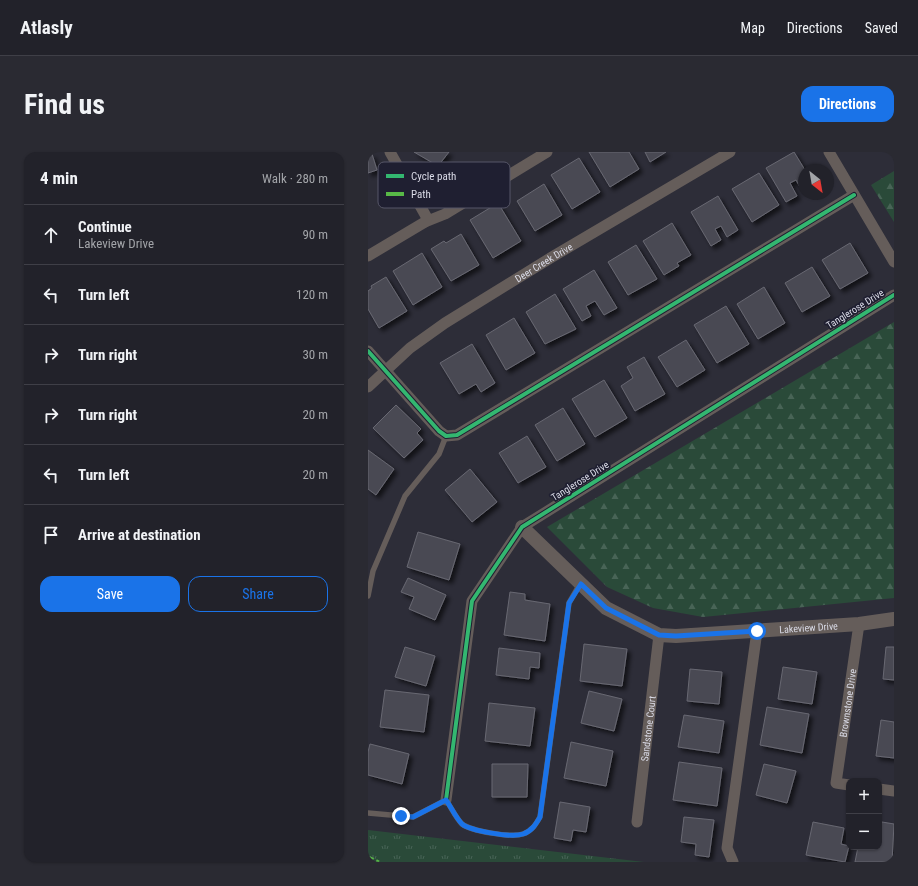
<!DOCTYPE html>
<meta charset="utf-8">
<style>
:root{--surface:#22222a;--page:#2a2a32;--text:#f1f3f6;--muted:#a2a4a8;--line:#3f3f47;--accent:#1a73e8}
body{margin:0;font-family:"Roboto Condensed",sans-serif;background:var(--page);color:var(--text)}
.controls{position:absolute;right:12px;bottom:12px;display:grid;overflow:hidden;border-radius:8px;box-shadow:0 1px 3px #0004}
.controls button{width:36px;height:36px;display:grid;place-items:center;padding:0;border:0;border-bottom:1px solid var(--line);background:var(--surface);color:var(--text);font:20px sans-serif}
.compass{position:absolute;left:430px;top:12px;width:36px;height:36px;border-radius:50%;background:var(--surface);box-shadow:0 1px 3px #0004;rotate:149deg}
.stop{position:absolute;width:12px;height:12px;margin:-9px;border:3px solid #1a73e8;border-radius:50%;background:#fff}
.stop.end{background:#1a73e8;border-color:#fff;box-shadow:0 1px 4px #0008}
.list{margin:0;padding:0;list-style:none}
h2{display:flex;justify-content:space-between;align-items:center;height:52px;margin:0;padding:0 16px;font-size:17px}
h2 small{font-size:13px;font-weight:400;color:var(--muted)}
.list li{display:grid;grid-template-columns:26px 1fr auto;gap:12px;align-items:center;box-sizing:border-box;height:60px;padding:0 16px;border-top:1px solid var(--line)}
.list b{display:block;font-size:15px;white-space:nowrap}
.list p{margin:0;font-size:13px;white-space:nowrap;color:var(--muted)}
.list em{font-size:13px;font-style:normal;color:var(--muted)}
.actions{display:flex;gap:8px;padding:12px 16px}
.actions a{flex:1;padding:9px 0;border:1px solid var(--accent);border-radius:12px;text-align:center;font-size:14px;color:var(--accent)}
.actions .main{background:var(--accent);color:#fff}
.icon{flex:none;width:22px;height:22px;fill:none;stroke:currentColor;stroke-width:2;stroke-linecap:round;stroke-linejoin:round}
.map{position:relative;flex:none;width:526px;height:710px;overflow:hidden;border-radius:12px}
header{display:flex;align-items:center;gap:24px;box-sizing:border-box;height:56px;padding:0 20px;background:var(--surface);border-bottom:1px solid var(--line)}
header strong{font-size:19px}
nav{display:flex;gap:22px;margin-inline-start:auto;font-size:14px}
.intro{display:flex;align-items:center;justify-content:space-between;box-sizing:border-box;height:96px;padding:0 24px}
h1{margin:0;font-size:28px}
.button{padding:10px 18px;border-radius:12px;background:var(--accent);color:#fff;font-size:14px;font-weight:700}
main{display:flex;gap:24px;padding:0 24px}
aside{flex:1;background:var(--surface);border-radius:12px;box-shadow:0 1px 3px #0004}
.map>svg:first-child{display:block}
.forest{fill:url(#forest-firs)}
.park{fill:url(#park-tufts)}
.building{fill:#4a4a53;stroke:#686872;filter:url(#shadow)}
.lines{fill:none;stroke-linecap:round;stroke-linejoin:round}
.service{stroke:#655d5a;stroke-width:5.5}
.minor{stroke:#655d5a;stroke-width:11}
.tertiary{stroke:#655d5a;stroke-width:14}
.quiet{stroke:#58b947;stroke-width:3;stroke-dasharray:6 3;stroke-linecap:butt}
.cycleway-casing{stroke:#1f1f31;stroke-width:6}
.cycleway{stroke:#33b770;stroke-width:4}
.route{stroke:#1a73e8;stroke-width:5}
.labels{text-anchor:middle;dominant-baseline:central;stroke-width:3.5;stroke-linejoin:round;paint-order:stroke}
.street-label{font-size:10px;fill:#dadbe7;stroke:#1f1f31}
.key{fill:#1f1f31;stroke:#575768;stroke-width:1}
.key-label{font-size:11px;fill:#dadbe7}
</style>
<header>
<strong>Atlasly</strong>
<nav><a>Map</a><a>Directions</a><a>Saved</a></nav>
</header>
<div class="intro"><h1>Find us</h1><a class="button">Directions</a></div>
<main>
<aside>
<h2>4 min<small>Walk · 280 m</small></h2>
<ul class="list">
<li><svg class="icon" aria-label="ahead" viewBox="0 0 24 24"><path d="M12 20V5M6 11l6-6 6 6"/></svg><div><b>Continue</b><p>Lakeview Drive</p></div><em>90 m</em></li>
<li><svg class="icon" aria-label="left" viewBox="0 0 24 24"><path d="M17 20v-9H6M10 6l-5 5 5 5"/></svg><div><b>Turn left</b></div><em>120 m</em></li>
<li><svg class="icon" aria-label="right" viewBox="0 0 24 24"><path d="M7 20v-9h11M14 6l5 5-5 5"/></svg><div><b>Turn right</b></div><em>30 m</em></li>
<li><svg class="icon" aria-label="right" viewBox="0 0 24 24"><path d="M7 20v-9h11M14 6l5 5-5 5"/></svg><div><b>Turn right</b></div><em>20 m</em></li>
<li><svg class="icon" aria-label="left" viewBox="0 0 24 24"><path d="M17 20v-9H6M10 6l-5 5 5 5"/></svg><div><b>Turn left</b></div><em>20 m</em></li>
<li><svg class="icon" aria-label="arrive" viewBox="0 0 24 24"><path d="M6 21V4h12l-3 4 3 4H6"/></svg><div><b>Arrive at destination</b></div></li>
</ul>
<div class="actions"><a class="main">Save</a><a>Share</a></div>
</aside>
<div class="map">
<svg width="526" height="710" viewBox="0 0 526 710">
<defs>
<pattern id="forest-firs" width="22" height="20" patternUnits="userSpaceOnUse"><rect width="22" height="20" fill="#2a4a39"/><path d="M5 1l3.5 6h-7zM16 11l3.5 6h-7z" fill="#486456"/></pattern>
<pattern id="park-tufts" width="24" height="20" patternUnits="userSpaceOnUse"><rect width="24" height="20" fill="#2a4a39"/><path d="M3 7l-1-3M5 7V3M7 7l1-3M15 17l-1-3M17 17v-4M19 17l1-3" fill="none" stroke="#486456"/></pattern>
<filter id="shadow"><feDropShadow dx="3.5" dy="3.5" stdDeviation="2" flood-color="#0009"/></filter>
</defs>
<rect width="100%" height="100%" fill="#2d2d38"/>
<!-- forest -->
<path class="forest" d="M 526,19 L 526,70 L 503,33 Z
M 526,170 L 526,446 L 335,465 L 285,456 L 239,435 L 179,375 Z"/>
<!-- park -->
<path class="park" d="M 0,678 L 276,710 L 0,710 Z"/>
<!-- building -->
<path class="building" d="M 46,0 L 81,0 L 70,14 Z
M 221,0 L 261,0 L 271,17 L 242,35 Z
M 277,0 L 298,0 L 282,10 Z
M 426,0 L 437,18 L 436,38 L 434,39 L 428,28 L 422,31 L 429,44 L 418,50 L 398,16 Z
M 4,2 L 9,18 L 0,21 L 0,4 Z
M 211,6 L 232,40 L 204,57 L 183,23 Z
M 391,21 L 411,53 L 384,70 L 364,37 Z
M 176,32 L 194,63 L 167,79 L 149,49 Z
M 350,44 L 370,78 L 359,85 L 353,74 L 347,77 L 353,88 L 343,94 L 323,60 Z
M 130,51 L 153,89 L 125,106 L 102,68 Z
M 304,71 L 323,103 L 309,111 L 311,114 L 296,123 L 275,89 Z
M 93,82 L 111,113 L 83,129 L 63,97 L 76,89 L 78,91 Z
M 482,91 L 500,121 L 472,137 L 454,108 Z
M 268,93 L 289,127 L 260,143 L 240,110 Z
M 54,101 L 74,135 L 45,153 L 25,119 Z
M 444,115 L 462,144 L 434,160 L 417,131 Z
M 226,118 L 249,156 L 236,163 L 227,149 L 218,154 L 223,164 L 214,169 L 195,137 Z
M 18,125 L 39,159 L 11,176 L 0,157 L 0,139 L 4,136 L 3,134 Z
M 396,135 L 417,171 L 390,187 L 369,152 Z
M 187,142 L 208,177 L 177,192 L 158,160 Z
M 358,154 L 381,192 L 349,211 L 326,173 Z
M 146,166 L 167,201 L 138,218 L 118,183 Z
M 318,188 L 337,218 L 309,235 L 290,205 Z
M 104,192 L 127,231 L 113,240 L 108,232 L 91,242 L 72,211 Z
M 276,205 L 297,242 L 267,259 L 253,234 L 265,226 L 259,215 Z
M 236,228 L 259,266 L 227,285 L 204,247 Z
M 28,253 L 53,277 L 49,281 L 55,288 L 36,306 L 5,276 Z
M 195,256 L 217,292 L 189,309 L 167,273 Z
M 159,284 L 178,315 L 150,331 L 131,301 Z
M 0,298 L 26,317 L 8,343 L 0,337 Z
M 102,317 L 129,350 L 104,370 L 77,338 Z
M 50,380 L 92,392 L 81,428 L 39,415 Z
M 40,426 L 78,443 L 67,468 L 41,457 L 46,445 L 33,440 Z
M 142,440 L 157,442 L 157,448 L 182,452 L 177,489 L 136,483 Z
M 216,492 L 259,497 L 254,534 L 212,529 Z
M 37,495 L 67,504 L 58,534 L 27,525 Z
M 518,495 L 526,495 L 526,528 L 515,527 Z
M 131,496 L 172,501 L 171,516 L 162,515 L 161,527 L 128,523 Z
M 415,515 L 449,520 L 444,552 L 410,547 Z
M 322,517 L 354,520 L 351,552 L 319,549 Z
M 17,538 L 61,543 L 56,580 L 12,575 Z
M 221,539 L 254,547 L 246,579 L 213,571 Z
M 121,551 L 167,556 L 162,594 L 117,589 Z
M 399,555 L 441,562 L 434,601 L 392,593 Z
M 316,563 L 356,569 L 351,601 L 310,595 Z
M 513,568 L 526,570 L 526,606 L 508,604 Z
M 203,590 L 245,599 L 238,634 L 196,626 Z
M 2,592 L 41,602 L 34,632 L 0,623 L 0,600 Z
M 311,610 L 354,616 L 349,654 L 305,648 Z
M 124,612 L 160,612 L 159,645 L 124,645 Z
M 396,612 L 428,619 L 419,651 L 388,643 Z
M 192,650 L 222,655 L 218,680 L 205,678 L 203,689 L 186,686 Z
M 316,665 L 346,668 L 341,705 L 327,703 L 328,692 L 313,690 Z
M 445,670 L 476,676 L 473,692 L 481,694 L 477,710 L 438,703 Z
M 514,670 L 526,672 L 524,710 L 487,710 L 490,695 L 511,695 L 511,673 L 513,674 Z"/>
<g class="lines">
<!-- service -->
<path class="service" d="M 0,444 L 5,419 L 37,344 L 71,302 L 78,284
M 0,661 L 45,665 L 78,648 C 83,655 88,666 94,672 C 103,679 144,686 155,682 C 164,679 168,672 172,665 L 201,451 L 212,432"/>
<!-- minor -->
<g class="minor">
<path d="M 461,0 L 526,110"/>
<path d="M 57,70 L 77,62 L 179,0"/>
<path d="M 0,104 L 57,70 L 59,66 L 22,0"/>
<path d="M 0,199 L 71,279 L 78,284 L 89,283 L 486,43"/>
<path id="s1" d="M 0,235 L 42,196 L 77,171 L 184,105 L 362,0"/>
<path id="s2" d="M 481,633 L 468,631 L 491,472"/>
<path d="M 511,637 L 526,639"/>
<path d="M 78,648 L 104,449 L 154,375 L 526,143"/>
<path id="s3" d="M 269,670 L 291,483"/>
<path d="M 365,710 L 359,696 L 389,479"/>
</g>
<!-- tertiary -->
<path class="tertiary" id="s4" d="M 154,375 L 238,456 L 291,483 L 308,484 L 491,472 L 526,467"/>
<!-- quiet -->
<path class="quiet" d="M 0,705 L 11,710"/>
<!-- cycleway casing -->
<g class="cycleway-casing">
<path id="cycleway" d="M 0,199 L 71,279 L 78,284 L 89,283 L 486,43
M 78,648 L 104,449 L 154,375 L 526,143"/>
</g>
<!-- cycleway -->
<use href="#cycleway" class="cycleway"/>
</g>
<g class="lines">
<!-- route -->
<path class="route" d="M 33,664 L 45,665 L 78,648 C 83,655 88,666 94,672 C 103,679 144,686 155,682 C 164,679 168,672 172,665 L 201,451 L 213,432 L 238,456 L 291,483 L 308,484 L 389,479"/>
</g>
<g class="labels">
<!-- street labels -->
<g class="street-label">
<text stroke="none"><textPath href="#s1" startOffset="216">Deer Creek Drive</textPath></text>
<text transform="translate(487 157) rotate(-32)">Tanglerose Drive</text>
<text transform="translate(212 329) rotate(-32)">Tanglerose Drive</text>
<text stroke="none"><textPath href="#s4" startOffset="326">Lakeview Drive</textPath></text>
<text stroke="none"><textPath href="#s2" startOffset="94">Brownstone Drive</textPath></text>
<text stroke="none"><textPath href="#s3" startOffset="94">Sandstone Court</textPath></text>
</g>
</g>
<!-- legend -->
<rect x="10" y="10" width="132" height="46" rx="6" class="key"/>
<rect x="18" y="22" width="18" height="4" fill="#33b770"/>
<rect x="18" y="40" width="18" height="4" fill="#58b947"/>
<g class="key-label">
<text x="43" y="28">Cycle path</text>
<text x="43" y="46">Path</text>
</g>
</svg>
<div class="controls">
<button>+</button>
<button>−</button>
</div>
<svg class="compass" viewBox="-18 -18 36 36"><path d="M0-13l5 13h-10z" fill="#e53935"/><path d="M0 13l5-13h-10z" fill="#a2a4a8"/></svg>
<div class="stop" style="left:389px;top:479px"></div>
<div class="stop end" style="left:33px;top:664px"></div>
</div>
</main>
